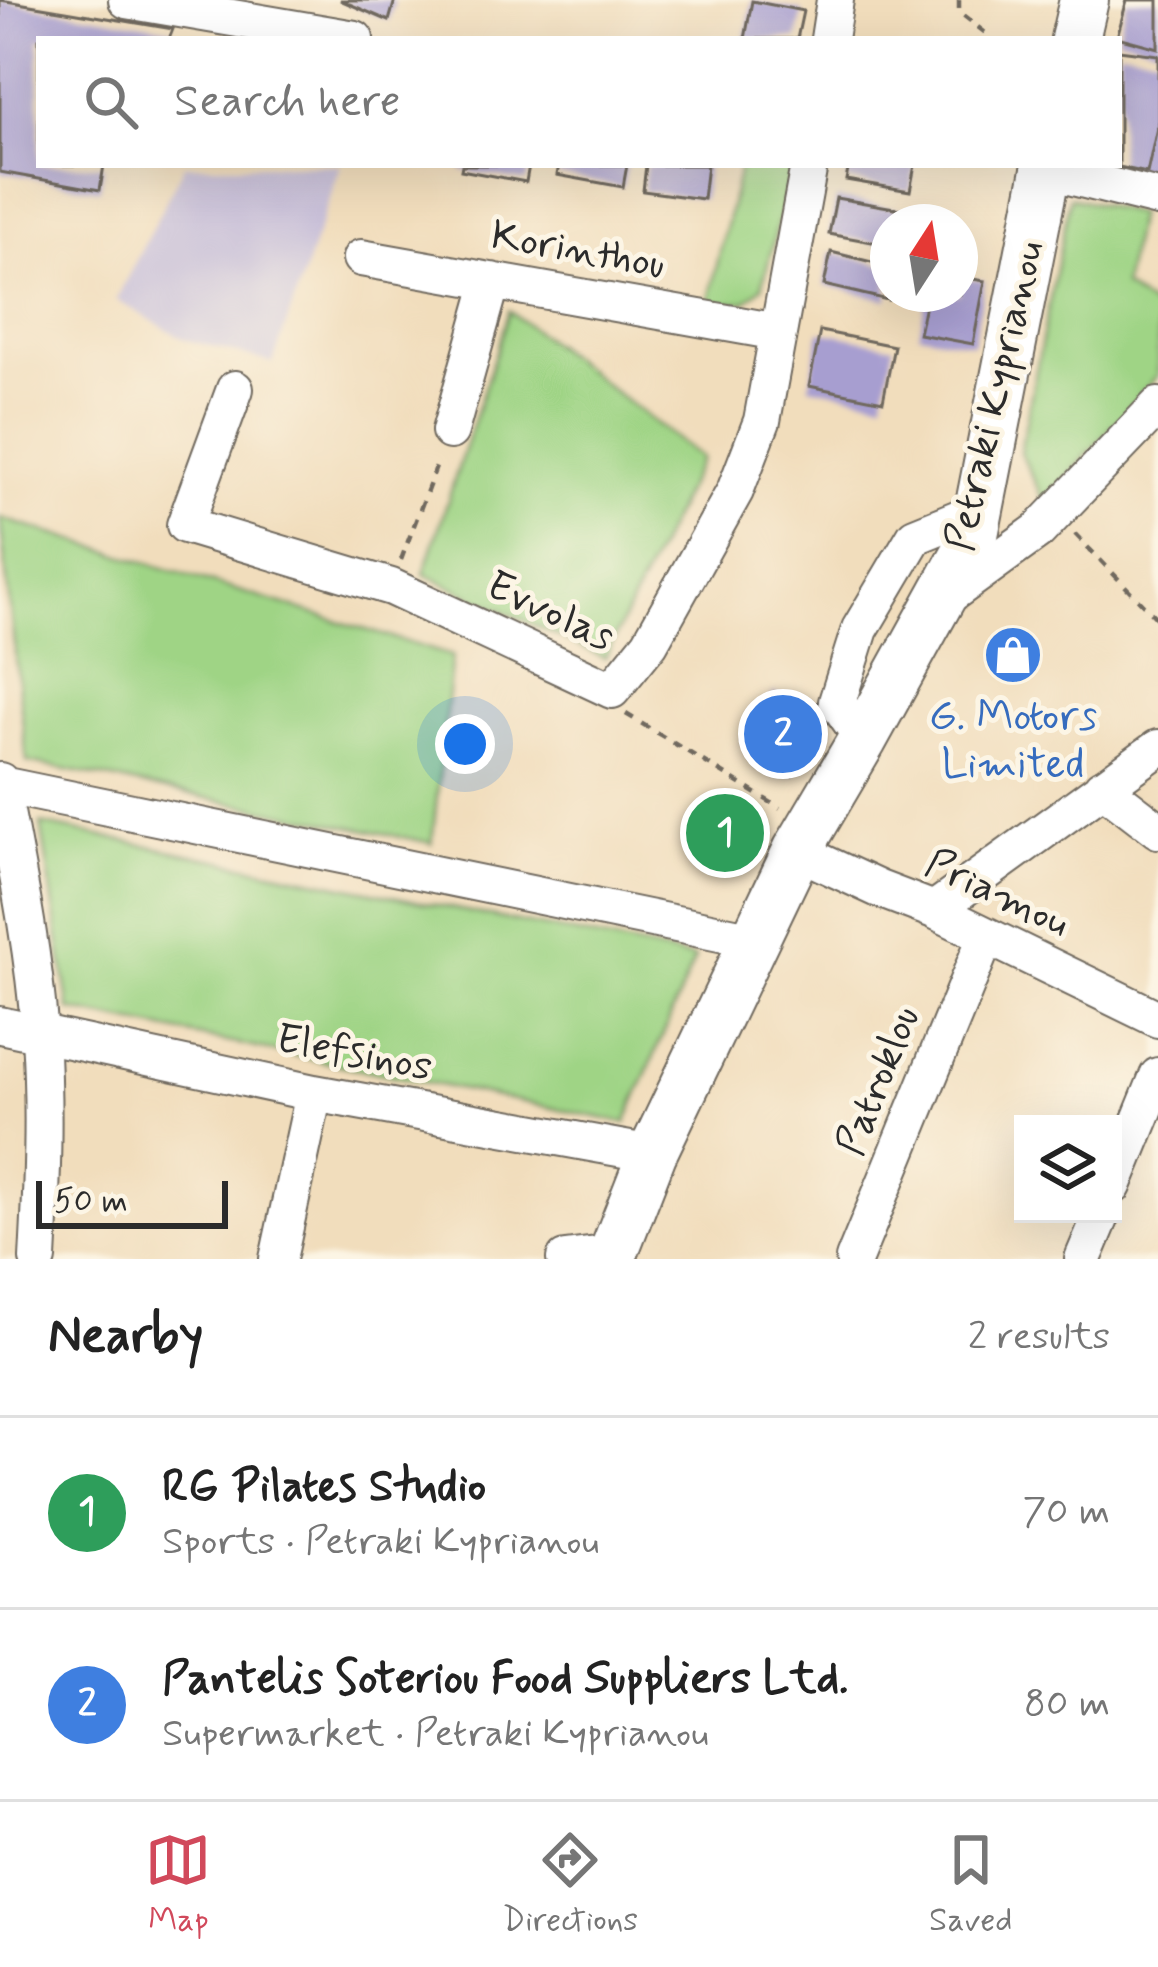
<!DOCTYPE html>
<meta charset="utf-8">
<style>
:root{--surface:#fff;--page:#f2f2f2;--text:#222;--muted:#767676;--line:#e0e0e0;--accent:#d1495b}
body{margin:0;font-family:Mynerve,sans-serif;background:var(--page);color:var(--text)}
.controls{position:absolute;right:36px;bottom:36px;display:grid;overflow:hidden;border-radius:0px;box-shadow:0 12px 48px #0002}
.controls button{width:108px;height:108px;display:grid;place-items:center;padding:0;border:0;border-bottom:3px solid var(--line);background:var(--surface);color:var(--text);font:60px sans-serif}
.compass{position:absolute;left:870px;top:204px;width:108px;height:108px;border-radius:50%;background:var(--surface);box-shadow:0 12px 48px #0002;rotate:12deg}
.scale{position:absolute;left:36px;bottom:30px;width:192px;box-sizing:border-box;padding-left:12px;border:6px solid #2b2b2b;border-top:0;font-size:33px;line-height:42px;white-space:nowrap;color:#2b2b2b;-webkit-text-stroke:9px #fcf5e5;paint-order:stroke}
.you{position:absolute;left:465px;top:744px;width:42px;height:42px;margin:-30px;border:9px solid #fff;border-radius:50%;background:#1a73e8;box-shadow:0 0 0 18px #1a73e833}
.badge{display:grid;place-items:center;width:78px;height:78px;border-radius:50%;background:var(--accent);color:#fff;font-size:39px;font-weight:700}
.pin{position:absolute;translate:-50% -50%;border:6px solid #fff;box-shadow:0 3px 12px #0006}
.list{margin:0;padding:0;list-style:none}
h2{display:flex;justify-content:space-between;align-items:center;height:156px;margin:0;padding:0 48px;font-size:51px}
h2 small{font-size:39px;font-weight:400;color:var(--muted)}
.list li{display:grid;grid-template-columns:78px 1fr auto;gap:36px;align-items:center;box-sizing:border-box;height:192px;padding:0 48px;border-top:3px solid var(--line)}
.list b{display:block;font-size:45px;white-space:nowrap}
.list p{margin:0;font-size:39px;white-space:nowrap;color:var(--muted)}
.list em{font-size:39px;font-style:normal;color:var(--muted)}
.icon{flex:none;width:66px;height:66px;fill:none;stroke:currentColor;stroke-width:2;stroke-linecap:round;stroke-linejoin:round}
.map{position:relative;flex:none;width:1158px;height:1259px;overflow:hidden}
.search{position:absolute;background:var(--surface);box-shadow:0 12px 48px #0002;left:36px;right:36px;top:36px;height:132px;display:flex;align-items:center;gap:30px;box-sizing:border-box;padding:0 42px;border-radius:0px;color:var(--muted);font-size:45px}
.sheet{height:540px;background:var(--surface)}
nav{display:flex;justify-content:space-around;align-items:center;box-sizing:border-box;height:168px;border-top:3px solid var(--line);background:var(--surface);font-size:33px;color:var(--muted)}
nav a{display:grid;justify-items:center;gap:6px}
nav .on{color:var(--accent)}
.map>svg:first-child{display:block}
.industrial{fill:#c8bfd8}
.green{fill:#9fd485;stroke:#658058;stroke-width:3}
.building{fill:#a79ed0}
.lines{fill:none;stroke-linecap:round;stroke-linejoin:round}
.minor-casing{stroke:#70695e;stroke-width:40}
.major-casing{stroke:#70695e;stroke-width:52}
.path{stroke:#70695e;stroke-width:4.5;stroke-dasharray:9 9;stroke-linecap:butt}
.minor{stroke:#fff;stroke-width:36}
.major{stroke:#fff;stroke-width:48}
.labels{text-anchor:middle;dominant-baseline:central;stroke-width:10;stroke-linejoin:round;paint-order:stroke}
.street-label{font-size:42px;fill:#2b2b2b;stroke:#fcf5e5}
.shop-label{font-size:42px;fill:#366cbe;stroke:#fcf5e5}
</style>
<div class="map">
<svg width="1158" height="1259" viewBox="0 0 1158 1259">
<rect width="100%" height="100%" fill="#fcf5e5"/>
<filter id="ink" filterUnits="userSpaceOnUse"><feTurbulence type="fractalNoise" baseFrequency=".00833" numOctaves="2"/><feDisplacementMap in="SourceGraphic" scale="24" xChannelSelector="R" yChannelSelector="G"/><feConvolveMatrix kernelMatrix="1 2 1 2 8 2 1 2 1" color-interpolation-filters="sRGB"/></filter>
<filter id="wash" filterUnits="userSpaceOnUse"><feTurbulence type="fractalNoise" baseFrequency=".004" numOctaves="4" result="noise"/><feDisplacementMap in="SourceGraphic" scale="48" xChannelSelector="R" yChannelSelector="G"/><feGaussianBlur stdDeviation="2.7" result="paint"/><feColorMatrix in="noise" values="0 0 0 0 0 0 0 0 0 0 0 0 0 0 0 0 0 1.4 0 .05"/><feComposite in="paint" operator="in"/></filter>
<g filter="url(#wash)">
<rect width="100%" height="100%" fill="#f1ddbc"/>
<!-- industrial -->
<path class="industrial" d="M 184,165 L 341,165 L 273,363 L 184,339 L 116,300 Z"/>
<!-- green -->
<path class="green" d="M 740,165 L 793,165 L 762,287 L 745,302 L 708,304 Z
M 1070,197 L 1137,214 L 1123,287 L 1158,311 L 1158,375 L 1045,502 L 1020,452 Z
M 509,311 L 701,458 L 605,658 L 424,574 Z
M 0,518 L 452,656 L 432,843 L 27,762 Z
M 41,824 L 695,958 L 626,1123 L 70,1010 Z"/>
<g id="blocks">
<!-- building -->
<path class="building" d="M 0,0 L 173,29 L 169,39 L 39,39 L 39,165 L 104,165 L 100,190 L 0,172 Z
M 340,0 L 395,0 L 389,21 Z
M 1127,0 L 1158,0 L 1158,48 L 1117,37 Z
M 752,1 L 803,11 L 797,39 L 745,39 Z
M 1119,50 L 1158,55 L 1158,123 L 1147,173 L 1119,167 Z
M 462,165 L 529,165 L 526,182 L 461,170 Z
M 559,165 L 627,165 L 623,187 L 557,175 Z
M 646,165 L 707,165 L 703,199 L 643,191 Z
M 849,165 L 915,165 L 910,191 L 846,180 Z
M 836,198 L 900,209 L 897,222 L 888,222 L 888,245 L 829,234 Z
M 831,252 L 888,266 L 888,300 L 824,285 Z
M 960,277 L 985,281 L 973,344 L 919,334 L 927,294 L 960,294 Z
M 820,331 L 894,346 L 883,401 L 809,386 Z
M 774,692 L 825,725 L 792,776 L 741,743 Z
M 721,801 L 757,823 L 730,865 L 694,843 Z"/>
</g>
</g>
<g filter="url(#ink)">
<use href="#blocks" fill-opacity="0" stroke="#70695e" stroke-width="3"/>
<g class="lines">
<!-- minor casing -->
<g class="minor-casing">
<path id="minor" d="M 127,0 L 355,39
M 829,39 L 835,0
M 1045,170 L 1158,198
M 361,258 L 778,332
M 235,389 L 185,525 L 391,587 L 612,690 L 650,643 L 735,491 L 762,421 L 809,165
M 450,431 L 492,281
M 944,599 L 1038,531 L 1158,406
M 863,739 L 837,702 L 860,629 L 915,536 L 979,510
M 0,781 C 16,865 34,951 40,1037 C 45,1111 42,1185 38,1259
M 1,785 L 754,940
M 1102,787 L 1158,830
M 797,851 L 879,889 L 934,910 L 1158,1019
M 934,910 L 1158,748
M 0,1025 L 314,1093 L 652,1154
M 1113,1186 L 1158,1076
M 278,1259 L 314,1093
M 565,1259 L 613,1253
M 854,1259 L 986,937
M 1083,1259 L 1102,1214"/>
</g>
<!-- major casing -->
<g class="major-casing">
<path id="major" d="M 1075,39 L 1084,0
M 611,1259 L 652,1154 L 797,851 L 863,739 L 973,540 L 1047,165"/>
</g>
<!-- path -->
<path class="path" d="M 959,0 L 959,12 L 988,35
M 1075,534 L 1158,620
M 401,560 L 439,459
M 626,714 L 780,808"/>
<!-- minor -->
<use href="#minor" class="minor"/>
<!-- major -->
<use href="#major" class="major"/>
</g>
</g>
<!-- icons -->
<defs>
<g id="shop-disc" transform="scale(3)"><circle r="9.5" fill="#3f7fe0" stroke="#fcf5e5"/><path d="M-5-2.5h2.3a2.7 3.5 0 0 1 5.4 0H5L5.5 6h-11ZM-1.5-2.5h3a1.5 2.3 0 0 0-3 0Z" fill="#fff"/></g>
</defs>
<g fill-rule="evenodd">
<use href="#shop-disc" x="1013" y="655"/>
</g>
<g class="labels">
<!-- street labels -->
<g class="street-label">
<text transform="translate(578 251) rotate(10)">Korinthou</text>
<text transform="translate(996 396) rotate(-77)">Petraki Kyprianou</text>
<text transform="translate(550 612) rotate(25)">EvvoIas</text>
<text transform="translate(997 894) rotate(25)">Priamou</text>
<text transform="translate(354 1054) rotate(11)">Elefsinos</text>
<text transform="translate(879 1081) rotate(-68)">Patroklou</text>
</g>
<!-- shop labels -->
<g class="shop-label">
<text x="1013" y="717">G. Motors<tspan x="1013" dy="48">Limited</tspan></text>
</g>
</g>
</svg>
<div class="controls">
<button><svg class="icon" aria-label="layers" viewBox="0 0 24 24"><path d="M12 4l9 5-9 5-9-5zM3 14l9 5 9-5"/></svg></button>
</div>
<svg class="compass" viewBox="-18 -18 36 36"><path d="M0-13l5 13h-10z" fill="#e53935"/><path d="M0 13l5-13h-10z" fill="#767676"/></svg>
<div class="scale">50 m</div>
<div class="you"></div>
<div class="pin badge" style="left:725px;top:833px;background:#2e9e5b">1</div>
<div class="pin badge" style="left:783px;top:734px;background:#3f7fe0">2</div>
<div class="search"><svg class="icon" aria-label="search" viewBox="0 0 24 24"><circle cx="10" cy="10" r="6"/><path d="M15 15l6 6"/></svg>Search here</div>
</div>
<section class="sheet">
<h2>Nearby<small>2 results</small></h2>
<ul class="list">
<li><span class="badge" style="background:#2e9e5b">1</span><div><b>RG Pilates Studio</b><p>Sports · Petraki Kyprianou</p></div><em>70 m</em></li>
<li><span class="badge" style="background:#3f7fe0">2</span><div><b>Pantelis Soteriou Food Suppliers Ltd.</b><p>Supermarket · Petraki Kyprianou</p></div><em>80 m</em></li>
</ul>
</section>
<nav>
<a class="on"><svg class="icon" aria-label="map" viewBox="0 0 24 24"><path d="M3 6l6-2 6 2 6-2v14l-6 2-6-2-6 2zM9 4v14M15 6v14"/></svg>Map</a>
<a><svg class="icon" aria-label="directions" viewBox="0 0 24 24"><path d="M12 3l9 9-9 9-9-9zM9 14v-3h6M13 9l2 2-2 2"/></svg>Directions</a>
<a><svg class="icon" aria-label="saved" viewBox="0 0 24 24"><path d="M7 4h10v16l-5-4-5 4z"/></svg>Saved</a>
</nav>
